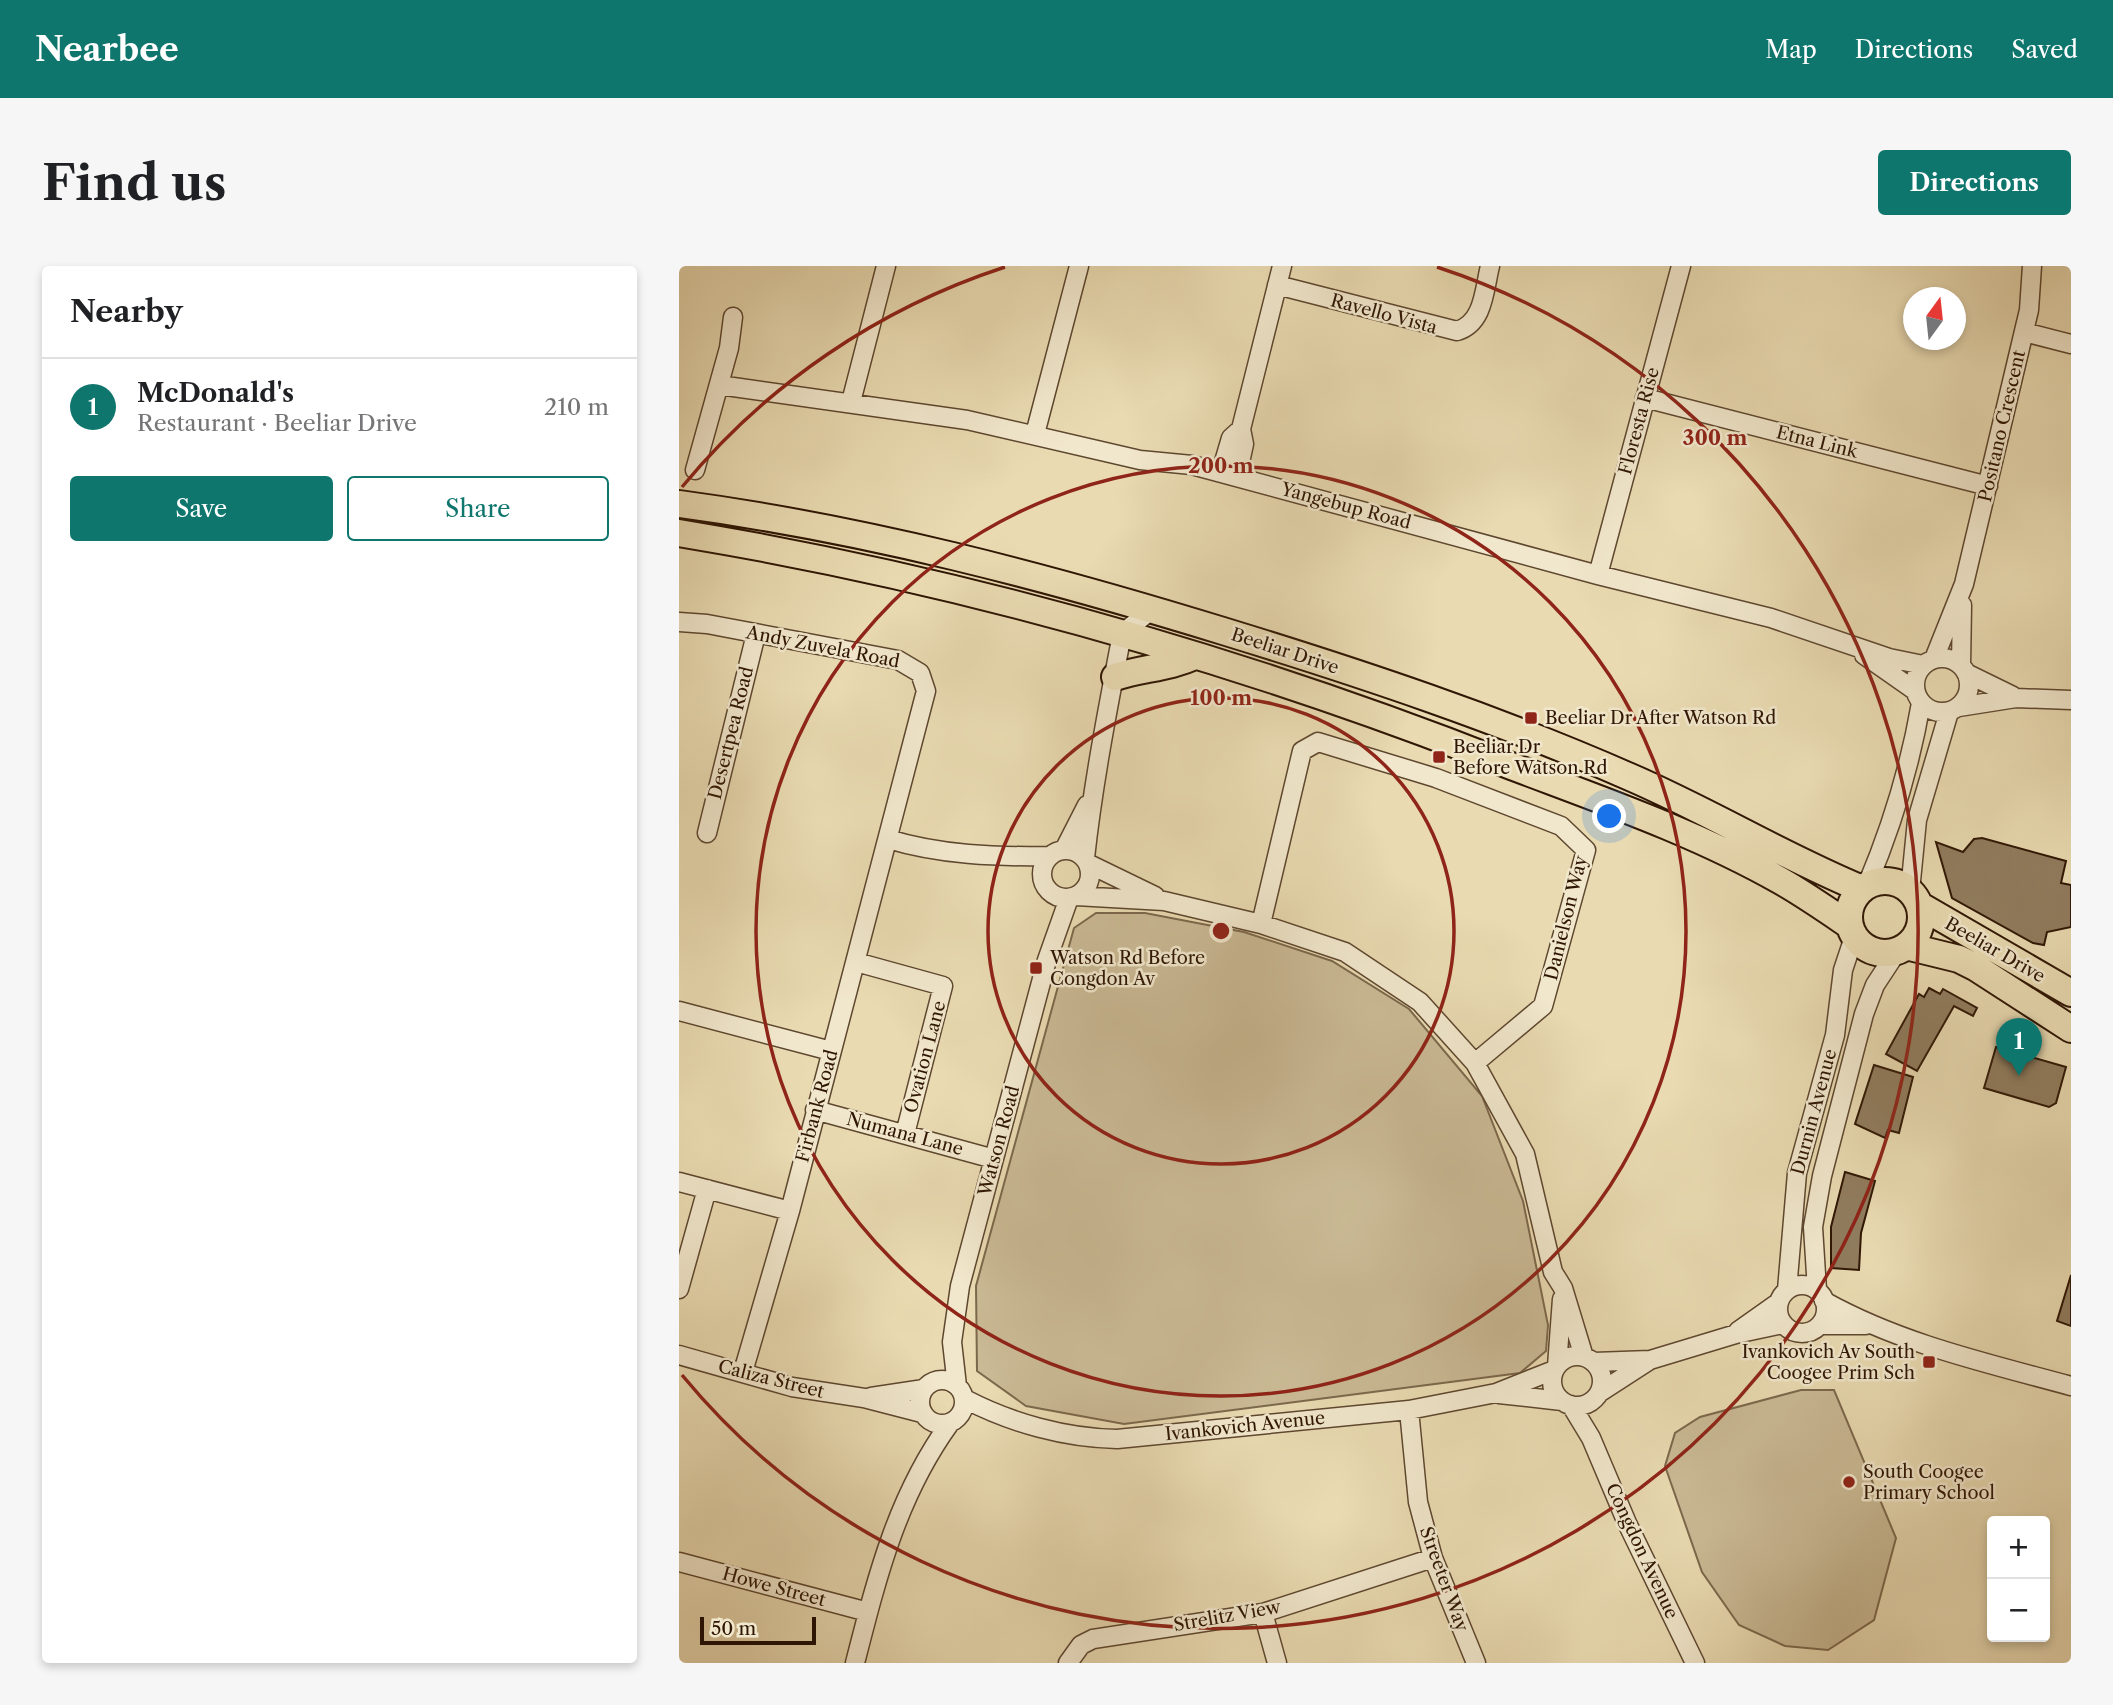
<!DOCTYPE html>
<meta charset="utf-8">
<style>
:root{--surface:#fff;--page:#f6f6f6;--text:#202124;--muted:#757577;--line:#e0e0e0;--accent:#0f766e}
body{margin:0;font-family:"Libre Caslon Text",serif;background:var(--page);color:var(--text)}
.controls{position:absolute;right:21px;bottom:21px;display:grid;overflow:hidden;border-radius:7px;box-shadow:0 4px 10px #0003}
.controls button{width:63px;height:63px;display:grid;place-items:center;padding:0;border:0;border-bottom:2px solid var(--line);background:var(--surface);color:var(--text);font:35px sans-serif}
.compass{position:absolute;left:1224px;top:21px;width:63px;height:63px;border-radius:50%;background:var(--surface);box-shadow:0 4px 10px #0003;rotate:15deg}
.scale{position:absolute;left:21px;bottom:18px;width:116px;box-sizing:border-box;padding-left:7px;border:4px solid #2f1604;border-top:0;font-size:19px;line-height:24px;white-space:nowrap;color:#2f1604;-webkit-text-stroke:5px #f1e7cc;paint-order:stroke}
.you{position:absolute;left:931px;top:551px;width:24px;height:24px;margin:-18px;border:5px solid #fff;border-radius:50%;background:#1a73e8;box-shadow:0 0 0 10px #1a73e833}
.badge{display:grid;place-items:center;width:46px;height:46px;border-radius:50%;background:var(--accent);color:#fff;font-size:23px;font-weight:700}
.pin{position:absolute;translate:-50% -58px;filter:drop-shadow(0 2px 4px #0008)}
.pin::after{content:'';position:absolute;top:37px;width:24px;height:21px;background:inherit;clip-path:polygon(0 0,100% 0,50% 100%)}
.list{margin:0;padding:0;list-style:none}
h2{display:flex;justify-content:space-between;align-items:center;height:91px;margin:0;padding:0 28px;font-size:30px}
h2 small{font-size:23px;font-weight:400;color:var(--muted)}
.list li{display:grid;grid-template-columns:46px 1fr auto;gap:21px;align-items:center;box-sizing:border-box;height:98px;padding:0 28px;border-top:2px solid var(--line)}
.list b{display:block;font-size:26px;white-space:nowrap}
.list p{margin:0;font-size:23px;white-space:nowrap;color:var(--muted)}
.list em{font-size:23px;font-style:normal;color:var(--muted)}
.actions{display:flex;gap:14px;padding:21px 28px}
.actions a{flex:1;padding:16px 0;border:2px solid var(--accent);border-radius:7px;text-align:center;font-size:24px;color:var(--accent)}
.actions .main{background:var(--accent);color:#fff}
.map{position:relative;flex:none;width:1392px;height:1397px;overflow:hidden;border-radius:7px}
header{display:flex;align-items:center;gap:42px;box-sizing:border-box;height:98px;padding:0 35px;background:var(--accent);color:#fff}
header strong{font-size:33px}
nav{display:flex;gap:38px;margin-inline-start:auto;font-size:24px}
.intro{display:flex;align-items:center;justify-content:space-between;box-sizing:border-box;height:168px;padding:0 42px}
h1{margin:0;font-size:49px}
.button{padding:18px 32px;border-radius:7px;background:var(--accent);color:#fff;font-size:24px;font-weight:700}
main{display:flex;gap:42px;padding:0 42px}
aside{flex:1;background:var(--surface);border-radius:7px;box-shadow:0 4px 10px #0003}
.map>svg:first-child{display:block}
.green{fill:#c9b994;stroke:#7c684c;stroke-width:2}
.building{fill:#907c5e;stroke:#2f1604;stroke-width:2}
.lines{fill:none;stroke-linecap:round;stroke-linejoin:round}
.minor-casing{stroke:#5e472f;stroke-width:21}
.highway-casing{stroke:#2f1604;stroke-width:30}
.minor{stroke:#f1e7cc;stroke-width:18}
.highway{stroke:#e9dab1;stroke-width:26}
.ring{fill:none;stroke:#8f2418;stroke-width:3.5}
.poi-dot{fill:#8f2418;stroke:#f1e7cc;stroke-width:2.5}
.labels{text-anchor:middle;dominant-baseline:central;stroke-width:5;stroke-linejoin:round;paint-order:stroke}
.street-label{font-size:18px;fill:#2f1604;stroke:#f1e7cc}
.poi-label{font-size:18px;fill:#2f1604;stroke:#f1e7cc;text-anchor:start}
.centre{fill:#8f2418;stroke:#f1e7cc;stroke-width:3.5}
.ring-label{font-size:21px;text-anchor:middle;font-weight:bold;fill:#8f2418;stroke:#f1e7cc;stroke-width:5;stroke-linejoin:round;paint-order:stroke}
</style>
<header>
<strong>Nearbee</strong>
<nav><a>Map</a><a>Directions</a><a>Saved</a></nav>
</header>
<div class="intro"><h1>Find us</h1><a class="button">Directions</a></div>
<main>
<aside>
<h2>Nearby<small></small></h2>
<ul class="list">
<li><span class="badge">1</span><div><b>McDonald's</b><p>Restaurant · Beeliar Drive</p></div><em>210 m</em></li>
</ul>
<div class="actions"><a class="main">Save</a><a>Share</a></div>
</aside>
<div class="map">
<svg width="1392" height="1397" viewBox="0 0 1392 1397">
<rect width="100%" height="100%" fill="#e9dab1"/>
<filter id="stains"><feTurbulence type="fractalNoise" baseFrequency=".00286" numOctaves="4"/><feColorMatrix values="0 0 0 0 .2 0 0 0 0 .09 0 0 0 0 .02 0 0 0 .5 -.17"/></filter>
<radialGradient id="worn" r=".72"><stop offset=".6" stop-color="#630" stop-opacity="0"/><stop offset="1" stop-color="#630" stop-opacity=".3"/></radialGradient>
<!-- green -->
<path class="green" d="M 417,647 L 466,647 L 565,666 L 653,695 L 730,743 L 803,830 L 844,935 L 869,1059 L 867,1085 L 841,1107 L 445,1158 L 347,1140 L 298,1105 L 297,1020 L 395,662 Z
M 1122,1124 L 1155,1124 L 1217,1272 L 1195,1354 L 1149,1384 L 1106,1380 L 1060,1359 L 1023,1306 L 986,1200 L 996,1167 L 1021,1151 Z"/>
<!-- building -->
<path class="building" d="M 1303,572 L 1387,595 L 1382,617 L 1392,619 L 1392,661 L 1368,666 L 1365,679 L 1354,677 L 1273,632 L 1257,576 L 1284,586 L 1295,573 Z
M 1250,722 L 1261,728 L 1264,723 L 1298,742 L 1294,750 L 1275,740 L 1238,805 L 1207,788 L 1240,728 L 1245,731 Z
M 1317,781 L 1387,801 L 1377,837 L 1370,841 L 1305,822 Z
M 1195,799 L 1234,811 L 1220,867 L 1209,864 L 1206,872 L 1176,858 Z
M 1166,906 L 1196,915 L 1182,967 L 1180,1004 L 1152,1002 L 1152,961 Z
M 1392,1009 L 1392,1060 L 1378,1055 Z"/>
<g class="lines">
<!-- minor casing -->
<g class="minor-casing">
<path id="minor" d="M 598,19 L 778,65 C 805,57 805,24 811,0
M 1345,66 L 1392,78
M 40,119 L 288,154 L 461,194 L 513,199 L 919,309 L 1092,352 L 1210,392 L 1244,399
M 966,132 L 1309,220
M 172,136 L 207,0
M 356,168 L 400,0
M 16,204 L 50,82 L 54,51
M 542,206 L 552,172 L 562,163
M 558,210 L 565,178 L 562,163 L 603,0
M 919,309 L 1002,0
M 0,356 L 28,358 L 219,394 L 241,407 L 247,425 L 111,945 L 64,1106
M 1185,389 L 1235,424
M1236 419a27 27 0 1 1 54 0a27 27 0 1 1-54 0Z
M 1255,393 L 1285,318 L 1350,44 L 1353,0
M 1282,400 L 1283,339
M 1287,407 L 1334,430
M 1280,441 L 1337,432 L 1392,434
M 28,567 L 77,368
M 209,573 C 261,589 317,591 371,590
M363 608a24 24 0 1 1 48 0a24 24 0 1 1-48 0Z
M 385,584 L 408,539
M 406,592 C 414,518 429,441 443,368 L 473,343
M 410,598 L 476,630
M 1188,619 C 1213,560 1231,501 1242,437
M 1231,625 L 1238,554 L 1270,446
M 397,630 L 485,635 L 582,658 L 666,686 L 741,736 L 796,797 L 846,888 L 874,1006 L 884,1022 L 905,1091
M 582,658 L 623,485 L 639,476 L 757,512 L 882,560 L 907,584 L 864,740 L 796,797
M 177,696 L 264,720 L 226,868
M 0,745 L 152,785
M 136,844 L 315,893
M 0,916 L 111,945
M1099 1043a24 24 0 1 1 48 0a24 24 0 1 1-48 0Z
M 0,1023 L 28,923
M 1108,1024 L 1118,907 L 1156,769 L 1164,704 L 1175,671
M 1138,1024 L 1134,961 L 1143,910 L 1185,748 L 1196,719 L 1219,684
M 1145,1035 C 1222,1078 1308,1097 1392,1120
M 1141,1059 L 1187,1059
M 1059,1065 L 1100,1036
M 0,1089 L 113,1121 L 185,1132 L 243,1147
M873 1115a25 25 0 1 1 50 0a25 25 0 1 1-50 0Z
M 915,1096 L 971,1094 L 1057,1068 L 1104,1058
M 878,1100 L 883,1033
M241 1136a22 22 0 1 1 44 0a22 22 0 1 1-44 0Z
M 278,1120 L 273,1076 L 281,1020 L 368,694 L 390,632
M 920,1127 L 971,1094
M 820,1128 L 883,1135
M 192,1131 L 245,1123
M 286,1133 C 332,1157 386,1172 438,1173 L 730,1144 L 817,1127 L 875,1104
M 892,1139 L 912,1172 L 948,1257 L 1016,1397
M 730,1144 L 739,1236 L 754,1292 L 797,1397
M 0,1296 L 189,1346
M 584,1347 L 598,1397
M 176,1397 C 198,1311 218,1230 271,1157
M 389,1397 L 402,1379 L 414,1373 L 584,1347 L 754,1292"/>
</g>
<!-- highway casing -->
<g class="highway-casing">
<path id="highway" d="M 0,238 C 186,263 365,310 544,365 C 681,407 819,453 951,511 C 1030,545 1103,590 1183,623
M 0,267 C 283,314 560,393 827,498 C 919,533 1016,566 1102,615 C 1125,628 1148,644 1170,659
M 436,411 C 463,402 490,402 516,390
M1170 651a36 36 0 1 1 72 0a36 36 0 1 1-72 0Z
M 1240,639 L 1392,727
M 1227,680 L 1280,693 L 1296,701 L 1392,763"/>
</g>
<!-- minor -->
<use href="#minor" class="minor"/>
<!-- highway -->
<use href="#highway" class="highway"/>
</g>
<!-- distance rings -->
<g class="ring">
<circle cx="542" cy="665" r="233"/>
<circle cx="542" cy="665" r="465"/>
<path d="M3 221A698 698 0 0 1 326 1M758 1A698 698 0 1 1 3 1109"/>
</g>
<!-- markers -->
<g class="poi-dot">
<rect x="845" y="445" width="14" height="14" rx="3.5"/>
<rect x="753" y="484" width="14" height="14" rx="3.5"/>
<rect x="350" y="695" width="14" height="14" rx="3.5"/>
<rect x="1243" y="1089" width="14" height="14" rx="3.5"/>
<circle cx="1170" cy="1216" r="7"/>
</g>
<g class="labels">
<!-- street labels -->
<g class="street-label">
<text transform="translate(705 48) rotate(15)">Ravello Vista</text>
<text transform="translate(960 155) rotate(-75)">Floresta Rise</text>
<text transform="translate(1323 160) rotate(-77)">Positano Crescent</text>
<text transform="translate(1138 176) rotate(14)">Etna Link</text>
<text transform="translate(667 240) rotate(15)">Yangebup Road</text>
<text transform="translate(144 381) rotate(11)">Andy Zuvela Road</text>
<text transform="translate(606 385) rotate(18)">Beeliar Drive</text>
<text transform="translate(52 467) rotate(-76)">Desertpea Road</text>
<text transform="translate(887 652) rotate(-76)">Danielson Way</text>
<text transform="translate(1316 684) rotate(30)">Beeliar Drive</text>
<text transform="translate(246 791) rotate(-75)">Ovation Lane</text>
<text transform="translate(138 840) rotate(-75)">Firbank Road</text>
<text transform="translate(1135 846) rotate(-75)">Durnin Avenue</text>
<text transform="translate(226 868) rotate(15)">Numana Lane</text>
<text transform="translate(320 875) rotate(-75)">Watson Road</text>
<text transform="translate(92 1113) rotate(14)">Caliza Street</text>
<text transform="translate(566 1160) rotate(-6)">Ivankovich Avenue</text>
<text transform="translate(963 1285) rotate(65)">Congdon Avenue</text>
<text transform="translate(765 1313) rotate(70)">Streeter Way</text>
<text transform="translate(95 1321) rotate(15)">Howe Street</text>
<text transform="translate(548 1350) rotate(-10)">Strelitz View</text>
</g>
<!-- poi labels -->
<g class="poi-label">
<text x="866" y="452">Beeliar Dr After Watson Rd</text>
<text x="774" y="481">Beeliar Dr<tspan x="774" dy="21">Before Watson Rd</tspan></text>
<text x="371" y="692">Watson Rd Before<tspan x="371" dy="21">Congdon Av</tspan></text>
<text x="1236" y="1086" text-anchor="end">Ivankovich Av South<tspan x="1236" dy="21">Coogee Prim Sch</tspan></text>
<text x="1184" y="1206">South Coogee<tspan x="1184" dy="21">Primary School</tspan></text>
</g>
</g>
<circle cx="542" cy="665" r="10" class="centre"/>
<g class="ring-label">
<text x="1036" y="179">300 m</text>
<text x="542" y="207">200 m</text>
<text x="542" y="439">100 m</text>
</g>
<rect width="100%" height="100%" filter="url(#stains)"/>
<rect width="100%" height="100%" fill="url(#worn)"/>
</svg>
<div class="controls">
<button>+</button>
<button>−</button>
</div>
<svg class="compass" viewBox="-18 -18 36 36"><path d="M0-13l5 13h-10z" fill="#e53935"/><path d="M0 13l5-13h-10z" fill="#757577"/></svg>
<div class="scale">50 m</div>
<div class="you"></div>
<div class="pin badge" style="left:1340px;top:810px">1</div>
</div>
</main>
